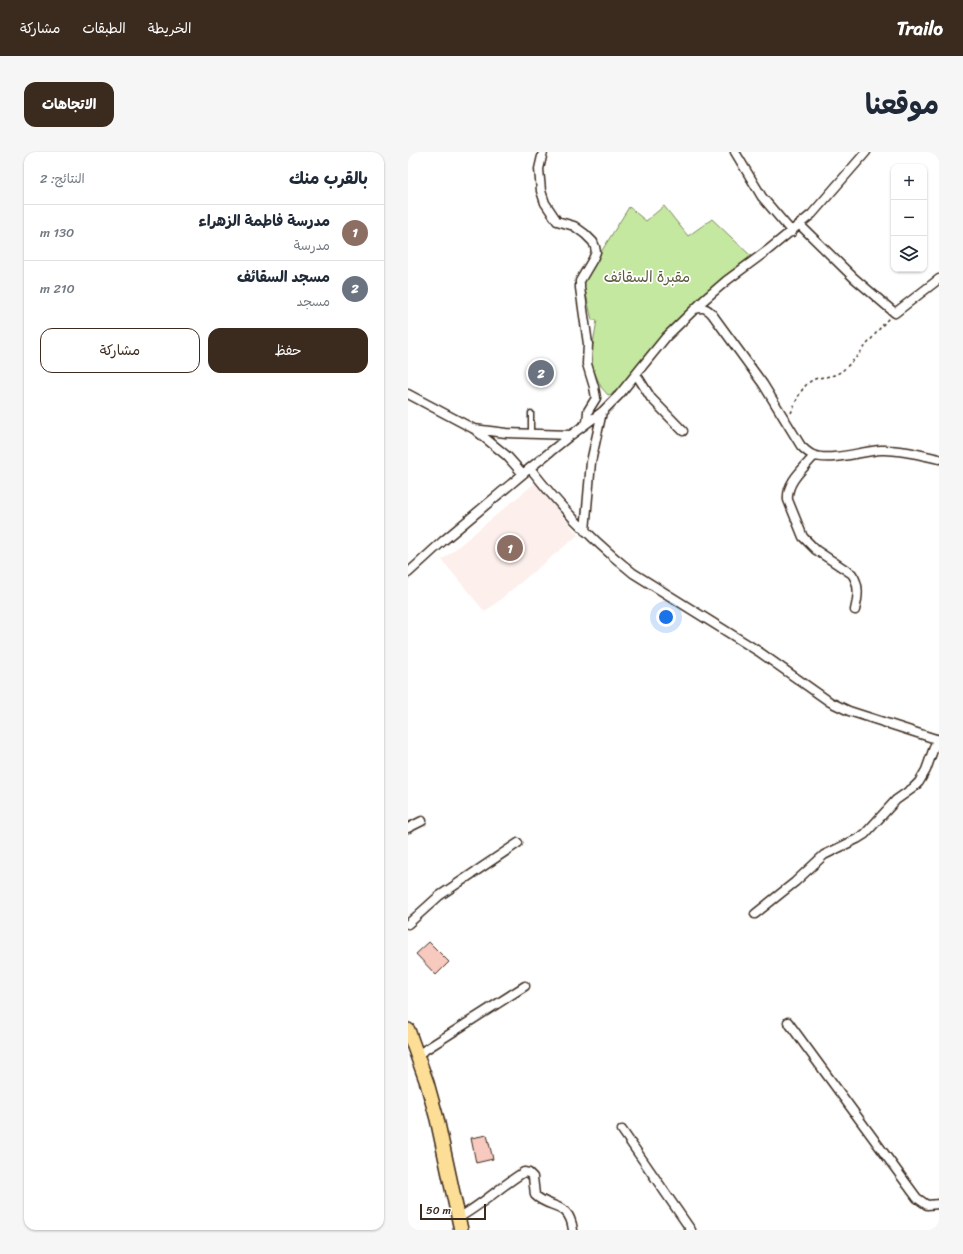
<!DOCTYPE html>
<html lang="ar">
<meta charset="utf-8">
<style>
:root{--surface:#fff;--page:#f6f6f7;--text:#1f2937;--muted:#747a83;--line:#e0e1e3;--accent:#3b2a1e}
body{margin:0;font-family:Sriracha,"Playpen Sans Arabic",sans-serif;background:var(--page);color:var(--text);direction:rtl}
.controls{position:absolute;right:12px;top:12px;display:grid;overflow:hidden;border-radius:8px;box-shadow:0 1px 3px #0004}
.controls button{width:36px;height:36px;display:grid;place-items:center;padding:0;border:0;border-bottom:1px solid var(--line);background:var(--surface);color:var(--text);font:20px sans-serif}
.scale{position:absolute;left:12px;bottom:10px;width:66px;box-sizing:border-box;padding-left:4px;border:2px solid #3b2a1e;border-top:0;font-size:11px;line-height:14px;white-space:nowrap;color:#3b2a1e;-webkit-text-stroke:3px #fff;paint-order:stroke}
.you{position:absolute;left:258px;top:465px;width:14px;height:14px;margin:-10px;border:3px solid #fff;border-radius:50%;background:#1a73e8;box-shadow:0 0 0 6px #1a73e833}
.badge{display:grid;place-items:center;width:26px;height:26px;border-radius:50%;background:var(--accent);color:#fff;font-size:13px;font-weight:700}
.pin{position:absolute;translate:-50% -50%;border:2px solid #fff;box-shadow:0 1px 4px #0006}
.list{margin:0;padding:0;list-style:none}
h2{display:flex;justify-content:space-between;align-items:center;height:52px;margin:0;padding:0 16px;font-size:17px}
h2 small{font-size:13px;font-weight:400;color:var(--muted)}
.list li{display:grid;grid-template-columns:26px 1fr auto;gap:12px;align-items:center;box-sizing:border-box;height:56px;padding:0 16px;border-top:1px solid var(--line)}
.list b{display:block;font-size:15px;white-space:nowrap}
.list p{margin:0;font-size:13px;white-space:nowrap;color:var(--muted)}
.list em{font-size:13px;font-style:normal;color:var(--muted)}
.actions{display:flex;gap:8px;padding:12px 16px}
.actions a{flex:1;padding:9px 0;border:1px solid var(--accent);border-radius:12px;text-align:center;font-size:14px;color:var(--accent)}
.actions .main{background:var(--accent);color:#fff}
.icon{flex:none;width:22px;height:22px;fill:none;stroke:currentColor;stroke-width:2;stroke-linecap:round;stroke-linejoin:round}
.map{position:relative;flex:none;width:531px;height:1078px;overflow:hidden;direction:ltr;border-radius:12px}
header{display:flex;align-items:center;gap:24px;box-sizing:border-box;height:56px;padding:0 20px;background:var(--accent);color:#fff}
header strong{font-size:19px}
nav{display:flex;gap:22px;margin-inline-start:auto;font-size:14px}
.intro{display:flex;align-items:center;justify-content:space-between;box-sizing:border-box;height:96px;padding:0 24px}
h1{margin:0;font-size:28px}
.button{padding:10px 18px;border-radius:12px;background:var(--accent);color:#fff;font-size:14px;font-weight:700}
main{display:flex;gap:24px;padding:0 24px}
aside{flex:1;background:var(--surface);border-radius:12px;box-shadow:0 1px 3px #0004}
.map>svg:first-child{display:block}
.built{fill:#fdefec}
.green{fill:#c5e8a1;stroke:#808960}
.building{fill:#f8c9be;stroke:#3b2a1e}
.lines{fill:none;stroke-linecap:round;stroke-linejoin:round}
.service-casing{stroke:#3b2a1e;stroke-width:7}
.minor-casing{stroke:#3b2a1e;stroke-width:11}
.primary-casing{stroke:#3b2a1e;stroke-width:16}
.path{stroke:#3b2a1e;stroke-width:1.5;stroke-dasharray:3 3;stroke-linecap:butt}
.service{stroke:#fff;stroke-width:4}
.minor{stroke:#fff;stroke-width:8}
.primary{stroke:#fcde96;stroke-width:13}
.labels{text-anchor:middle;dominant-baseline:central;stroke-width:3.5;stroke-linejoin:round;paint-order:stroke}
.park-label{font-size:15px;fill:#5e5a3f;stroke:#fff}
</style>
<header>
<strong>Trailo</strong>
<nav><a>الخريطة</a><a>الطبقات</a><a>مشاركة</a></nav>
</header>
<div class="intro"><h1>موقعنا</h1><a class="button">الاتجاهات</a></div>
<main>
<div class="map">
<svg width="531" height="1078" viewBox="0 0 531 1078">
<rect width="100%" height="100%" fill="#fff"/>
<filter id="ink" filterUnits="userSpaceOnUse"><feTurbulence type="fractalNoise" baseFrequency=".025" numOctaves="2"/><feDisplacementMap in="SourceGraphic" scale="8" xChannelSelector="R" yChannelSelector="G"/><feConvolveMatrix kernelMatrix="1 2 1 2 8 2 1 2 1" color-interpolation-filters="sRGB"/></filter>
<g filter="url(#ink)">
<!-- built -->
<path class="built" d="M 127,331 L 170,383 L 77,460 L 34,408 Z"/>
<!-- green -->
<path class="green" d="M 256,54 L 280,84 L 304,67 L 343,104 C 302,135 265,168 233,208 C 225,217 212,241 200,243 L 193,235 L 182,210 L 189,168 L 184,168 L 175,129 L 221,55 L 238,69 Z"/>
<!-- building -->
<path class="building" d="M 21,790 L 41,810 L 28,823 L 8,802 Z
M 79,983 L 85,1007 L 68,1011 L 63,986 Z"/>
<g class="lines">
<!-- service casing -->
<g class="service-casing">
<path id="service" d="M 123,261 L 123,282"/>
</g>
<!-- minor casing -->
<g class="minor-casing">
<path id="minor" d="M 135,0 L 131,17 L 133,39 L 137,51 L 149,69 L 166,74 L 177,82 L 185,90 L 187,95 L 188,100 L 185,107 L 172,129 L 172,136 L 180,192 L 179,212 L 186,235 L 188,246 L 180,259 L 179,271
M 327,0 L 354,45 L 384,80
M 392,73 L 446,126 L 487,161 L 531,127
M 287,157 C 295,155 299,156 304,162 L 355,232 L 393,294 C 397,298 400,301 405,303 C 422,310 454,299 473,298 C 492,297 513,303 531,307
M 228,222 L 243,246 L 275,279
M 0,242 L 66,277 L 99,304 L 115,322
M 66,277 L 98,281 L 163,283
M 406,304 C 396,316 378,330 380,348 L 395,385 L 408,398 L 444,422 C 452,433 450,445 447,458
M 122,316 C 152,355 186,390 225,421 L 350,499 L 422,550 L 441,559 L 531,588
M 177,379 L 183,310 L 194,260
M 0,421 L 35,389 L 122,316 L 163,283 L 194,260 L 211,243 L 258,185 L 296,148 L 318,129 L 360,98 L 404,62 L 458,0
M 0,676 L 14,669
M 347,762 L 387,730 L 416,703 L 449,687 L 457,682 L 488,648 L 505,636 L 511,630 L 518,618 L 529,587
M 0,772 L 31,744 L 110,691
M 380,870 L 509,1046 L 519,1053 L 531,1052
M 9,903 L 117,834
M 214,978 L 283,1078
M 50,1066 C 74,1053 93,1034 116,1020 L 121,1021 L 125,1025 L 127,1043 C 142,1058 161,1048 165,1078"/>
</g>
<!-- primary casing -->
<g class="primary-casing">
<path id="primary" d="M 0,878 L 19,931 L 29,967 L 53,1078"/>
</g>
<!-- path -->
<path class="path" d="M 383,261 C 389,248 394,230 410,226 C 418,225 427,224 434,219 C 452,204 465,183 481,166"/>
<!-- service -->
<use href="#service" class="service"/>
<!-- minor -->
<use href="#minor" class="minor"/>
<!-- primary -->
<use href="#primary" class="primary"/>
</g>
</g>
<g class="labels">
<!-- park labels -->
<g class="park-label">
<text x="239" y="125">مقبرة السقائف</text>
</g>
</g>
</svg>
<div class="controls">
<button>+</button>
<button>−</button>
<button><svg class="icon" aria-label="layers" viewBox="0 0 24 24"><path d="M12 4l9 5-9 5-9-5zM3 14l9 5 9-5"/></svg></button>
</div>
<div class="scale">50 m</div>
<div class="you"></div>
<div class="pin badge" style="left:102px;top:396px;background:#8d6e63">1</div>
<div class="pin badge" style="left:133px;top:221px;background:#6b7280">2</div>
</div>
<aside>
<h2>بالقرب منك<small>النتائج: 2</small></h2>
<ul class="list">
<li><span class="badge" style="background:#8d6e63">1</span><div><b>مدرسة فاطمة الزهراء</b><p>مدرسة</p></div><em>130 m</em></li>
<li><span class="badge" style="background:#6b7280">2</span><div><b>مسجد السقائف</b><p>مسجد</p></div><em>210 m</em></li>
</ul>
<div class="actions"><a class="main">حفظ</a><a>مشاركة</a></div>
</aside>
</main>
